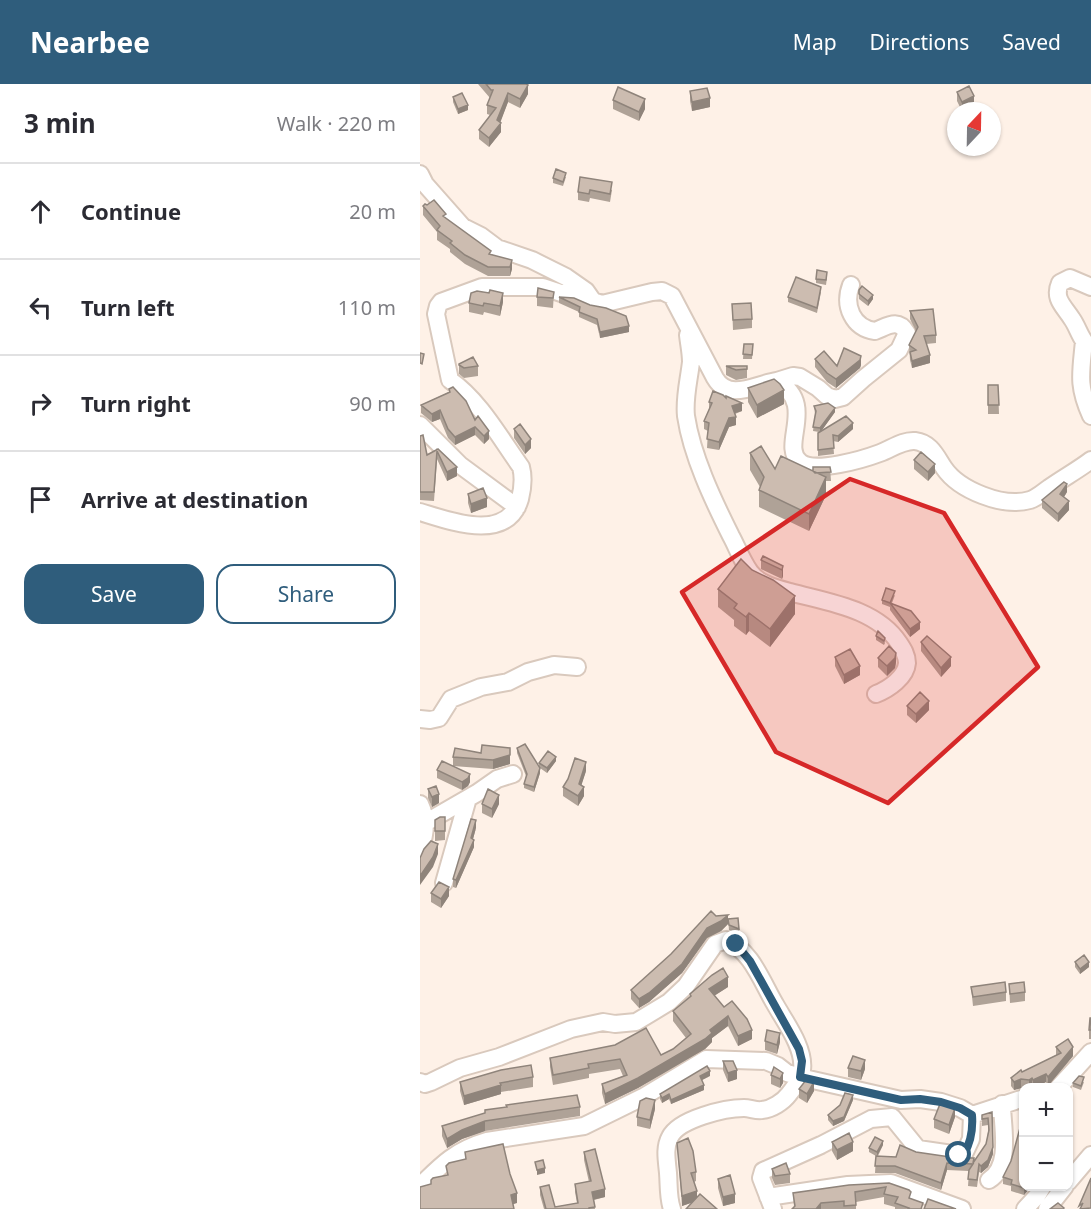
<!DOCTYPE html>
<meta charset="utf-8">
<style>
:root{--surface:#fff;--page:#f2f2f3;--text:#2b2b33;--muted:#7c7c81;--line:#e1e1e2;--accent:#2f5d7c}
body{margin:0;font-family:"Noto Sans",sans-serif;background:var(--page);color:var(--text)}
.controls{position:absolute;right:18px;bottom:18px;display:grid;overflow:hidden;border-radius:12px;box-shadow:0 2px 4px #0004}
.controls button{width:54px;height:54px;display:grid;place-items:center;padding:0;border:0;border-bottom:2px solid var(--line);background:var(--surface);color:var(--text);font:30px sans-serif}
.compass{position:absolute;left:527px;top:18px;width:54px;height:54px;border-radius:50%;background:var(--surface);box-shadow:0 2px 4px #0004;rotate:22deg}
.stop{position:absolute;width:18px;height:18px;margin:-14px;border:4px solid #2f5d7c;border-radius:50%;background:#fff}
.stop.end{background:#2f5d7c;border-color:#fff;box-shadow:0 2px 6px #0008}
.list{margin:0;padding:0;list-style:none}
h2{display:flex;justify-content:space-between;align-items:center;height:78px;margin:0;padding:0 24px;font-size:26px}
h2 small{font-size:20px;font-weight:400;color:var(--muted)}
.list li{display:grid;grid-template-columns:39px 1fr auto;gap:18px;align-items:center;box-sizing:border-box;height:96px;padding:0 24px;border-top:2px solid var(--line)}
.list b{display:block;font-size:22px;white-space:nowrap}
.list em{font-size:20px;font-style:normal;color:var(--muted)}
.actions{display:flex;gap:12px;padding:18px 24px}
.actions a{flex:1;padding:14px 0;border:2px solid var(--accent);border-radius:18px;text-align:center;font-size:21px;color:var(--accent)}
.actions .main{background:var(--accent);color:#fff}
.icon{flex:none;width:33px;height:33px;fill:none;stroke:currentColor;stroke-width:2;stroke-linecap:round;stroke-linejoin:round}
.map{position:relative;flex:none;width:671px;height:1125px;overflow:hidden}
header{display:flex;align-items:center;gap:36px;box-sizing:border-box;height:84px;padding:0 30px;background:var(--accent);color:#fff}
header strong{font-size:28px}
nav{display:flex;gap:33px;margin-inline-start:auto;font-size:21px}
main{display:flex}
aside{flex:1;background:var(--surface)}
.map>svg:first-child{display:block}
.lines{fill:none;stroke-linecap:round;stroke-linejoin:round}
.minor-casing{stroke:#d9c9bd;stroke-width:20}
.minor{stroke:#fff;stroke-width:16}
.wall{fill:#afa297}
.shaded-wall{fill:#8f847b}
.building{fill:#ccbcb0;stroke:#8f847b;stroke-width:1.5}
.route{stroke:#2f5d7c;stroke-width:8}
.marked{fill:#d62828;fill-opacity:0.2;stroke:#d62828;stroke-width:4.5;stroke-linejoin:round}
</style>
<header>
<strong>Nearbee</strong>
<nav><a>Map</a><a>Directions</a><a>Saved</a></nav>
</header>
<main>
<aside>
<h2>3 min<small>Walk · 220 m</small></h2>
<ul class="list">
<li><svg class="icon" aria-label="ahead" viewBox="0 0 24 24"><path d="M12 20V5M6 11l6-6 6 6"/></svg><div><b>Continue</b></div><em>20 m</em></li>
<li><svg class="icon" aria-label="left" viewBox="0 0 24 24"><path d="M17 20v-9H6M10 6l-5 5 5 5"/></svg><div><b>Turn left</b></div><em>110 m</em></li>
<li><svg class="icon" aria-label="right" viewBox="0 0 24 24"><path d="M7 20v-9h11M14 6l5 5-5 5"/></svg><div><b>Turn right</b></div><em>90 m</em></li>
<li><svg class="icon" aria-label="arrive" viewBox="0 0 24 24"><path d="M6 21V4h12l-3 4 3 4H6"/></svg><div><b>Arrive at destination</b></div></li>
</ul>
<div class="actions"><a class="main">Save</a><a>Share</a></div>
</aside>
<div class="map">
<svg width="671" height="1125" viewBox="0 0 671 1125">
<rect width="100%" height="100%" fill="#fef1e7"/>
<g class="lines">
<!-- minor casing -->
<g class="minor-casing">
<path id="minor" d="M 0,90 L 5,100 L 43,143 L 61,152 L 77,164 L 112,176 L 146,193 L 166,207 L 173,217 L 182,220 L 232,208 L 242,207 L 252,212 L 295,294 C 309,318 336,300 357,297 C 398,321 359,361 380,378 C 394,390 444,375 460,369 C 471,365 483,356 495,357 C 511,359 516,372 524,384 C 539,406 583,424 610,416 C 617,414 623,408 629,404 C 643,394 658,386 671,376
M 671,203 L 650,194 L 640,199 C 633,215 644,222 652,235 C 657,242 659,250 664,257 C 661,289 657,301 671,332
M 268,251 C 269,260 271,269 271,278 C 269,296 264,314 266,332 C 272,372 293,416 311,452 C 317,463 322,477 330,488 C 339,500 355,504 370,508 C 406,518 456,524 479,559 C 483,565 487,571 487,579 C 486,593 469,605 456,610
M 357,297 L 373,292 L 380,293 L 398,304 L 407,312 L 415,315 L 423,313 L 443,295 L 479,266 L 487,249 C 478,234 468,242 455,247 C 433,244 423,222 431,201
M 0,341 L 40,381 L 97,423
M 0,428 C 30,437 87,459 100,415 C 103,403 104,394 101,383 C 80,354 60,317 30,296 L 16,230 L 18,222 L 21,218 L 62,203 L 123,203 L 141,209 L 156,209 L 170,216
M 0,635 L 10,636 L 19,634 L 31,615 L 61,603 L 88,598 L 108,588 L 134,581 L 157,583
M 0,720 C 7,735 6,750 0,765
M 0,740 L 5,739 L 57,709 L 77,695 L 93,690
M 24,799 L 48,714
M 0,998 L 5,1000 L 11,998 L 40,984 L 79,973 L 151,945 L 183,938 L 195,940 L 216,938 L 249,918 L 266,902 L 295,860 L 306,856 C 331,866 342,898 355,920 C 365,938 385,964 382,986 C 381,995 374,1004 369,1010 C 363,1018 352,1025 342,1026 C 336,1027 330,1024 324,1024 C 305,1024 259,1035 250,1053 C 244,1064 247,1077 248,1089 C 249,1101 248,1114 252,1125
M 638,1004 L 671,968
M 569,1096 C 592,1082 582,1042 582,1020
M 648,1098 L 671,1071
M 0,1102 C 22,1080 36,1066 67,1057 L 164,1042 L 223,1013 L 286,975 L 346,977 L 358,982 L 367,989 L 384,994 L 481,1016 L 500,1015 L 521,1018 L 540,1024 L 552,1031 L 604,1014
M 348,1113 L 428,1101 L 471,1099 L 542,1125
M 353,1125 L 341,1094 L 343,1087 L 401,1061 L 451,1035 L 472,1033 L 498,1065 L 539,1071 L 544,1070 L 551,1055 L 552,1031
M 605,1125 L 617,1112 L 623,1102
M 627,1125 L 645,1102"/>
</g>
<!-- minor -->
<use href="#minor" class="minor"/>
</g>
<!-- wall -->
<path class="wall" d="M 58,0 L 106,0 L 108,10 L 100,24 L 88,18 L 80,38 L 81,48 L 69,63 L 59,55 L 59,46 L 70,31 L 67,30 L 67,21 L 70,14 Z
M 270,7 L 290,23 L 272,27 L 270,17 Z
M 537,8 L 554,22 L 542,27 L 537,17 Z
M 33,13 L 48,26 L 38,30 L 33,18 Z
M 193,16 L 225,25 L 219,37 L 193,25 Z
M 146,93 L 143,102 L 133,99 L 133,94 Z
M 160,93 L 192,106 L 190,118 L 170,114 L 169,118 L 158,116 L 158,108 Z
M 7,121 L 26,134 L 71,171 L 92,176 L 92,185 L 90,192 L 68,192 L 45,180 L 30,168 L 30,165 L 17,156 L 17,148 L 3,131 L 3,122 Z
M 407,193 L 406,201 L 396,199 L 396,195 Z
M 439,206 L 453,215 L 448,222 L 439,215 Z
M 134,208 L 133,224 L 117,222 L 117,213 Z
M 401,208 L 397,229 L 368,218 L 368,213 Z
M 139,213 L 154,214 L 209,248 L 180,254 L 177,241 L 159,233 L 159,228 L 139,219 Z
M 83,218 L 80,232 L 64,228 L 63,231 L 49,228 L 49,219 Z
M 312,220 L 332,235 L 332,244 L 313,246 Z
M 490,227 L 516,251 L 516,259 L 506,260 L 510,279 L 492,284 L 490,276 L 489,261 L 496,247 L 490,235 Z
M 324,260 L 333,260 L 332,275 L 323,275 Z
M 395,275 L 417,282 L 441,281 L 440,284 L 416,304 L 407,298 L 395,283 Z
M 39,280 L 58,282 L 58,292 L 44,294 L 39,290 Z
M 306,282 L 327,282 L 327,294 L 316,296 L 306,291 Z
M 568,301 L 578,301 L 579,330 L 568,330 Z
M 328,304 L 364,320 L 337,334 L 328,318 Z
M 29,305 L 55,336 L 69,355 L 64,360 L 55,351 L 35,361 L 28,354 L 20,335 L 12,338 L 1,329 L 1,321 L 29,308 Z
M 306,314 L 322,327 L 315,330 L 316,341 L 309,343 L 299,366 L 287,364 L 288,347 L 284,345 L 284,337 L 289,325 L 289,318 Z
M 394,322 L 415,328 L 401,347 L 433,345 L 418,358 L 413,357 L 414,370 L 398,372 L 398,349 L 399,348 L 393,347 L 395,330 Z
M 94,345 L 111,364 L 105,370 L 94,354 Z
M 0,352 L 7,371 L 18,365 L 37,392 L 27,397 L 17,375 L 14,417 L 0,416 Z
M 330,369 L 355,385 L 393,387 L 410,383 L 411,397 L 406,397 L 406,411 L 389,447 L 339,423 L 339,406 L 340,403 L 330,386 Z
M 494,376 L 515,389 L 508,397 L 494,385 Z
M 647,408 L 644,413 L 649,426 L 638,438 L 622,424 L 622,416 Z
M 48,410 L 67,423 L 51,429 L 48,419 Z
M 341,476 L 363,482 L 363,492 L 362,495 L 341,485 Z
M 298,505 L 375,530 L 350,563 L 329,547 L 326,551 L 314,542 L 314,536 L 298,523 Z
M 475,511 L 472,519 L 500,545 L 490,553 L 470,526 L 470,523 L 462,520 L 462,516 Z
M 458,547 L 465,559 L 464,561 L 456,556 L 456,552 Z
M 501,558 L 531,582 L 521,593 L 501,567 Z
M 415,573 L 440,591 L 424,600 L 415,582 Z
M 458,574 L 476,578 L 475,584 L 467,592 L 458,583 Z
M 487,622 L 509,626 L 496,639 L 487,631 Z
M 97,664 L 119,682 L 119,679 L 136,677 L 127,689 L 120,684 L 120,689 L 114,708 L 104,704 L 104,700 L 106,692 L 97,669 Z
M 61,669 L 90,674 L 90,680 L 73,685 L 33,682 L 33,673 Z
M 17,686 L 50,698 L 48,702 L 42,706 L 17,694 Z
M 166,687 L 161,701 L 164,712 L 158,722 L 143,712 L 143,703 Z
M 8,705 L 19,719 L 12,723 L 8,714 Z
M 62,720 L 79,720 L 72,734 L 62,729 Z
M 25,733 L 25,756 L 15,757 L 15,736 Z
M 56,744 L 53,755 L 54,763 L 36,804 L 33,803 L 33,795 Z
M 11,809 L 29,812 L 21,824 L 11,818 Z
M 296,832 L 308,840 L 301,847 L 287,854 L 262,889 L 229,918 L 219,924 L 211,915 L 211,906 Z
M 308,835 L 319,845 L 319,850 L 309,846 Z
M 655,878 L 669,883 L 660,890 L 655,883 Z
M 589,900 L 605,908 L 605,917 L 590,919 Z
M 308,903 L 294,912 L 332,955 L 318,962 L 308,942 L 292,954 L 292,958 L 285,965 L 218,1004 L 185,1020 L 182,1009 L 182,1000 L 203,992 L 200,985 L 169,990 L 169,994 L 133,1001 L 130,983 L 130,974 L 241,971 L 253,965 L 266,954 L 253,937 L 253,927 L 270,913 L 270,910 Z
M 551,903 L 586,908 L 586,917 L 553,922 Z
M 671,934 L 671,955 L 669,955 L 669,946 Z
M 345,957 L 360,958 L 357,970 L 345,966 Z
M 636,963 L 653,972 L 628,1002 L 626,998 L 615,1004 L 613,1004 L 612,1002 L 611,1004 L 603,1004 L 594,1006 L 591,1002 L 591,994 L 636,971 Z
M 303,977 L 317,995 L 308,998 L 303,986 Z
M 354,983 L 363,999 L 360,1004 L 351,1000 L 351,991 Z
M 428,984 L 445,985 L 441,996 L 428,993 Z
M 290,992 L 282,996 L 284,1006 L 251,1020 L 249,1015 L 242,1019 L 240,1015 L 240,1010 Z
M 113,993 L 113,1003 L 81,1008 L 81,1010 L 44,1021 L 40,1007 L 40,998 Z
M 664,998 L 661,1006 L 653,1003 L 653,999 Z
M 379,1005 L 394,1007 L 387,1019 L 379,1014 Z
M 433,1016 L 424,1037 L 413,1042 L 408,1036 L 408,1031 Z
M 160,1023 L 160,1032 L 65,1047 L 42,1055 L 27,1064 L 22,1052 L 22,1042 Z
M 235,1025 L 230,1045 L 217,1042 L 217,1033 Z
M 572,1028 L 573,1070 L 568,1083 L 561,1089 L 559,1088 L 557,1103 L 548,1102 L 549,1087 L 527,1086 L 521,1106 L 475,1089 L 455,1089 L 456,1072 L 449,1068 L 449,1064 L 463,1061 L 458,1072 L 476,1073 L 496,1068 L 554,1079 L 566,1060 L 568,1048 L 568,1041 L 562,1042 L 562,1031 Z
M 535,1033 L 529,1050 L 514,1044 L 514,1035 Z
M 412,1058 L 433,1067 L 417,1076 L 412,1067 Z
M 257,1059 L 276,1088 L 276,1097 L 274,1098 L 273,1118 L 262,1122 Z
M 164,1068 L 185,1113 L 174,1116 L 175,1125 L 124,1125 L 120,1111 L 120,1103 L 135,1123 L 157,1119 L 155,1108 L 155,1100 L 169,1098 L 164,1076 Z
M 591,1077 L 609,1105 L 604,1111 L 591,1107 L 591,1102 L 583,1100 L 583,1093 Z
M 352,1085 L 370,1090 L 370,1099 L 355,1101 L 352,1094 Z
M 298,1095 L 315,1119 L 303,1122 L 298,1104 Z
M 469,1099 L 503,1125 L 475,1125 L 475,1123 L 464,1120 L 464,1113 L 436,1118 L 436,1125 L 372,1125 L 374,1123 L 373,1109 Z"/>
<!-- shaded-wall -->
<path class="shaded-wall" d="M 108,1 L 108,10 L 100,24 L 100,15 Z
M 88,9 L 88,18 L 79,42 L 81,39 L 81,48 L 69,63 L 69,54 Z
M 554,12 L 554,22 L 542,27 L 542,18 Z
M 290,14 L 290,23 L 272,27 L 272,18 Z
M 225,15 L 225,25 L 219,37 L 219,28 Z
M 48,21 L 48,26 L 38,30 L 38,25 Z
M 92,176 L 92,185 L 90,192 L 90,183 Z
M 83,209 L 83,218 L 80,232 L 80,222 Z
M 453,211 L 453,215 L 448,222 L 448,217 Z
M 209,242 L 209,248 L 180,254 L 180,248 Z
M 510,271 L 510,279 L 492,284 L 492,277 Z
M 441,272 L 441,281 L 440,284 L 416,304 L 416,295 Z
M 364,306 L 364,320 L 337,334 L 337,321 Z
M 322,319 L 322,327 L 312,330 L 312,322 Z
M 415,324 L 415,328 L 400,349 L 400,344 Z
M 20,326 L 20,335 L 12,338 L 12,330 Z
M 316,333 L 316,341 L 309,343 L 299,366 L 299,358 L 309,334 Z
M 433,339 L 433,345 L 418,358 L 418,352 Z
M 55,343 L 55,351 L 35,361 L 35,353 Z
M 69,347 L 69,355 L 64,360 L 64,352 Z
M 111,355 L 111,364 L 105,370 L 105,361 Z
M 515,380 L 515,389 L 508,397 L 508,388 Z
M 37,383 L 37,392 L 27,397 L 27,388 Z
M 406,393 L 406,411 L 389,447 L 389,430 Z
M 647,400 L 647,408 L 640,419 L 640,410 Z
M 67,414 L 67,423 L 51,429 L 51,420 Z
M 649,417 L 649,426 L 638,438 L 638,430 Z
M 363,482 L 363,492 L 362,495 L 362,486 Z
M 375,512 L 375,530 L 350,563 L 350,545 Z
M 329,529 L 329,547 L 326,551 L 326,533 Z
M 500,538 L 500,545 L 490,553 L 490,545 Z
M 476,569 L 476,578 L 475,584 L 467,592 L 467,582 Z
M 531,573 L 531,582 L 521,593 L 521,584 Z
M 440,582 L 440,591 L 424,600 L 424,591 Z
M 509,617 L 509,626 L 496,639 L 496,630 Z
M 90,664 L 90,680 L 73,685 L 73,676 Z
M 136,673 L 136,677 L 127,689 L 127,684 Z
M 166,678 L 166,687 L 159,709 L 159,700 Z
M 120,684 L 120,689 L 114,708 L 114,703 Z
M 50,690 L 50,698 L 48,702 L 42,706 L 42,698 Z
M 164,703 L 164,712 L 158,722 L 158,712 Z
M 19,710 L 19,719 L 12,723 L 12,713 Z
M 79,711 L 79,720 L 72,734 L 72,725 Z
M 56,736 L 56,744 L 51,762 L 51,754 Z
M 54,756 L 54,763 L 36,804 L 36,796 Z
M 18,760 L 18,770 L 13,783 L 0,801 L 0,792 Z
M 29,803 L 29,812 L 21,824 L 21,815 Z
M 308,831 L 308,840 L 301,847 L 287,854 L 262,889 L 229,918 L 219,924 L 219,915 L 287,844 Z
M 669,878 L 669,883 L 660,890 L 660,885 Z
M 308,893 L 308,903 L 289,915 L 289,905 Z
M 308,932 L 308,942 L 292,954 L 292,958 L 285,965 L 218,1004 L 185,1020 L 185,1010 L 290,946 Z
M 332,946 L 332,955 L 318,962 L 318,952 Z
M 360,949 L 360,958 L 357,970 L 357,961 Z
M 653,963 L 653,972 L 628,1002 L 628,993 Z
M 445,976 L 445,985 L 441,996 L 441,987 Z
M 317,986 L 317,995 L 308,998 L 308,989 Z
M 290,987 L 290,992 L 280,997 L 280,992 Z
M 363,989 L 363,999 L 360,1004 L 360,995 Z
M 626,990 L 626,998 L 613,1004 L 613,996 Z
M 612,994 L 612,1002 L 609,1004 L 609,996 Z
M 601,995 L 601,1004 L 594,1006 L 594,998 Z
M 394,998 L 394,1007 L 387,1019 L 387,1010 Z
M 81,1001 L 81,1010 L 44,1021 L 44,1012 Z
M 284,1001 L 284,1006 L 251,1020 L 251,1016 Z
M 249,1010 L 249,1015 L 242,1019 L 242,1014 Z
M 433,1011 L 433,1016 L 424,1037 L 413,1042 L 413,1037 Z
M 235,1016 L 235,1025 L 230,1045 L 230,1036 Z
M 535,1024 L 535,1033 L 529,1050 L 529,1041 Z
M 65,1037 L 65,1047 L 42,1055 L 27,1064 L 27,1055 L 42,1046 Z
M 463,1057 L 463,1061 L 457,1072 L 457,1068 Z
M 433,1058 L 433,1067 L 417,1076 L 417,1066 Z
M 573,1063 L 573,1070 L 568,1083 L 561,1089 L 561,1082 Z
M 527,1079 L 527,1086 L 521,1106 L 521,1099 Z
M 125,1084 L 125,1089 L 117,1091 L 117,1086 Z
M 605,1102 L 610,1102 L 609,1105 L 604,1111 L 604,1104 Z
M 185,1105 L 185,1113 L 172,1116 L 172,1108 Z
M 277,1107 L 277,1117 L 262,1122 L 262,1112 Z
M 97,1109 L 97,1119 L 91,1121 L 91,1111 Z
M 315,1110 L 315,1119 L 303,1122 L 303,1113 Z
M 401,1119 L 401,1125 L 396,1125 Z"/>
<!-- building -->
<path class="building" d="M 66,0 L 106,0 L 108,1 L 100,15 L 88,9 L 77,36 L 81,39 L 69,54 L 59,46 L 76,24 L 67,21 L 73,6 L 71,6 Z
M 549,2 L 554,12 L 542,18 L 537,8 Z
M 198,3 L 225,15 L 219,28 L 193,16 Z
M 287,4 L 290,14 L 272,18 L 270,7 Z
M 42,9 L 48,21 L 38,25 L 33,13 Z
M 136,85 L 146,89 L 143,98 L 133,94 Z
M 160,93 L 192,98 L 190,110 L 170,106 L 169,110 L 158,108 Z
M 14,116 L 26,130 L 23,132 L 71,167 L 69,170 L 92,176 L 90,183 L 68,183 L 45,171 L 30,159 L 32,157 L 17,146 L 20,142 L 3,122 L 5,120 L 7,121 Z
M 397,186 L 407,188 L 406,196 L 396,195 Z
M 376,193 L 401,203 L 397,224 L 368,213 Z
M 442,202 L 453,211 L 448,217 L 439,210 L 439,206 Z
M 118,204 L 134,208 L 133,214 L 117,213 Z
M 70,206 L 83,209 L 80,222 L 64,219 L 63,222 L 49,219 L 51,209 L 57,207 L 69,209 Z
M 139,213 L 154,214 L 170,221 L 186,224 L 206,232 L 209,242 L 180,248 L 177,235 L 159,228 L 160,223 Z
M 331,219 L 332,235 L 313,236 L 312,220 Z
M 513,225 L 516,251 L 504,252 L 510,271 L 492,277 L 490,268 L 496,266 L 489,261 L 498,243 L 490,227 Z
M 324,260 L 333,260 L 332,271 L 323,270 Z
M 424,264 L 441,272 L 440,276 L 416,295 L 407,289 L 395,275 L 404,267 L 417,282 Z
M 0,269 L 4,270 L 2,280 L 0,279 Z
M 53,273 L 58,282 L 44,284 L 39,281 L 39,280 Z
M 306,282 L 327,282 L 327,285 L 316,286 Z
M 354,295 L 360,300 L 364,306 L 337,321 L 328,304 Z
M 568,301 L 578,301 L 579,321 L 568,321 Z
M 33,303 L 46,317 L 55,336 L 58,332 L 69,347 L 64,352 L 55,343 L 35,353 L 28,345 L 20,326 L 12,330 L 1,321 L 30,308 L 29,305 Z
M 293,307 L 303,311 L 306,314 L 306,312 L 322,319 L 312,322 L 316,333 L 309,334 L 299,358 L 287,355 L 289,339 L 284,337 L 292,319 L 289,318 Z
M 408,319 L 415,324 L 400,344 L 393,343 L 396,327 L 394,322 Z
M 426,332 L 433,339 L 418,352 L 413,351 L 414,364 L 398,366 L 398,349 Z
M 100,340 L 111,355 L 105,361 L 94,345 Z
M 3,351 L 7,371 L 18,365 L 37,383 L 27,388 L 17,367 L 14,408 L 0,408 L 0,352 Z
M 341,362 L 355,385 L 361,372 L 406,393 L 389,430 L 339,406 L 344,393 L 330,369 Z
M 501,368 L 515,380 L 508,388 L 494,376 Z
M 393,383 L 410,383 L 411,388 L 395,389 L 393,387 Z
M 644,398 L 647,400 L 640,410 L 649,417 L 638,430 L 622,416 Z
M 63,404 L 67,414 L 51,420 L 48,410 Z
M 343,472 L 363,482 L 362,486 L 341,476 Z
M 321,475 L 332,486 L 353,496 L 375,512 L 350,545 L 329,529 L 326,533 L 314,524 L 317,520 L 298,505 Z
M 466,504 L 475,507 L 470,519 L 462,516 Z
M 470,519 L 491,527 L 500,538 L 490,545 Z
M 458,547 L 465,554 L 464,557 L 456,552 Z
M 507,552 L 531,573 L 521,584 L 501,558 Z
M 469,562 L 476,569 L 475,574 L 467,582 L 458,574 Z
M 430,565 L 440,582 L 424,591 L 415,573 Z
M 500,608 L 509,617 L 496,630 L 487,622 Z
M 105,660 L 120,684 L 114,703 L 104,700 L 107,690 L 97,664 Z
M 62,661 L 90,664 L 90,671 L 73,676 L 33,673 L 35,664 L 61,669 Z
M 128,667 L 136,673 L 127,684 L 119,679 Z
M 155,674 L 166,678 L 159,700 L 164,703 L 158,712 L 143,703 L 148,695 Z
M 22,677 L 50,690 L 48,694 L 42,698 L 17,686 Z
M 16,702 L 19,710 L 12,713 L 8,705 Z
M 68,705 L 79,711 L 72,725 L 62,720 Z
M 20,733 L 25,733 L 25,747 L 15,747 L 15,736 Z
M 51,735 L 56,736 L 51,754 L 54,756 L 36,796 L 33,795 Z
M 11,757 L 18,760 L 13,773 L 0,792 L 0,774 L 4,765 Z
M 19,798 L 29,803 L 21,815 L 11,809 Z
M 291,827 L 296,832 L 308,831 L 301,837 L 287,844 L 262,880 L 229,909 L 219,915 L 211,906 L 251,870 Z
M 318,834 L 319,845 L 309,841 L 308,835 Z
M 664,871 L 669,878 L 660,885 L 655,878 Z
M 303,884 L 308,893 L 289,905 L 304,923 L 312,917 L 327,935 L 332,946 L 318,952 L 308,932 L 290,946 L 292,949 L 285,955 L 218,994 L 185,1010 L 182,1000 L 207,991 L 200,975 L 168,980 L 169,984 L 133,991 L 130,974 L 195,961 L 226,944 L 241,971 L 253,965 L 271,950 L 253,927 L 271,912 L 270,910 L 292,891 Z
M 585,898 L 586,908 L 553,913 L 551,903 Z
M 604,898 L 605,908 L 590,910 L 589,900 Z
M 670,934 L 671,934 L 671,946 L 669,946 Z
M 347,946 L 360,949 L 357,961 L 345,957 Z
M 648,955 L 653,963 L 628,993 L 626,990 L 613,996 L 612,994 L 609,996 L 601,995 L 594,998 L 591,994 L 601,986 L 602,988 L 641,969 L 636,963 Z
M 433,972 L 445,976 L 441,987 L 428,984 Z
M 303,977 L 313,977 L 317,986 L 308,989 Z
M 111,981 L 113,993 L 80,999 L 81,1001 L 44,1012 L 40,998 L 81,986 Z
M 287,982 L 290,987 L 280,992 L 284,1001 L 251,1016 L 249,1010 L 242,1014 L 240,1010 Z
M 354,983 L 363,989 L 360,995 L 351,991 Z
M 659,992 L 664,993 L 661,1002 L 653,999 Z
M 386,996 L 394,998 L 387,1010 L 379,1005 Z
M 425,1009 L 433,1011 L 424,1033 L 413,1037 L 408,1031 L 420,1021 Z
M 157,1011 L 160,1023 L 65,1037 L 42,1046 L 27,1055 L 22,1042 L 65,1029 L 65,1026 L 87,1023 L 86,1021 Z
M 226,1014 L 235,1016 L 230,1036 L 217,1033 L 220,1017 Z
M 520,1020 L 535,1024 L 529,1041 L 514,1035 Z
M 572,1028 L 573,1063 L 568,1076 L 561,1082 L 559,1080 L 557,1096 L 548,1095 L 549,1086 L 553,1080 L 527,1079 L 521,1099 L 475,1082 L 455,1082 L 456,1072 L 476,1073 L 480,1061 L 496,1068 L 537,1074 L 554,1074 L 553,1079 L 566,1060 L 569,1046 L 568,1034 L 562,1035 L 562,1031 Z
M 600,1044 L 603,1044 L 603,1102 L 605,1102 L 604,1104 L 591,1100 L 592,1096 L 583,1093 L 591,1077 Z
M 429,1049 L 433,1058 L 417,1066 L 412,1058 Z
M 455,1053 L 463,1057 L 457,1068 L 449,1064 Z
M 268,1054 L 273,1067 L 276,1088 L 271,1089 L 277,1107 L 262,1112 L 257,1059 Z
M 83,1060 L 90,1090 L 97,1109 L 91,1111 L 94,1125 L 0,1125 L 0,1103 L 11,1100 L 11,1096 L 13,1094 L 28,1091 L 26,1082 L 29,1079 L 46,1075 L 45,1068 Z
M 175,1065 L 185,1105 L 172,1108 L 175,1123 L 169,1124 L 169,1125 L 126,1125 L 120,1103 L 129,1101 L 135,1123 L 158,1119 L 155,1100 L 171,1097 L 164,1068 Z
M 123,1076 L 125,1084 L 117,1086 L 115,1078 Z
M 366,1079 L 370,1090 L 355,1092 L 352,1085 Z
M 310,1091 L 315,1110 L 303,1113 L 298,1095 Z
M 671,1094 L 671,1124 L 660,1125 L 663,1119 L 659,1122 Z
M 469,1099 L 489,1106 L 491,1108 L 489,1114 L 503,1119 L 501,1125 L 488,1125 L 489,1124 L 475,1119 L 478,1113 L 464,1110 L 466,1103 L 435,1108 L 436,1121 L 424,1122 L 424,1117 L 401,1119 L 396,1125 L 372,1125 L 375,1122 L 373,1109 L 429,1101 Z
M 280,1110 L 297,1125 L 266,1125 Z
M 508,1115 L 536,1125 L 504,1125 Z
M 638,1119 L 644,1124 L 643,1125 L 630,1125 Z"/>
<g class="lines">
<!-- route -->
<path class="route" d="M 316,860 L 330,877 L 379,965 L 382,977 L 380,993 L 481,1016 L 500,1015 L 521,1018 L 540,1024 L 552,1031 C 553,1044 551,1058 544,1070 L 539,1071"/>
</g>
<!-- marked area -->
<path class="marked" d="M 430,395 L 524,429 L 618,583 L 468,719 L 356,668 L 262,508 Z"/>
</svg>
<div class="controls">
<button>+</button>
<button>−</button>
</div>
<svg class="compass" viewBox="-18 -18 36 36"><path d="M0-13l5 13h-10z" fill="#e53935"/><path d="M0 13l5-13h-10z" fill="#7c7c81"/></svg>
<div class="stop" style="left:539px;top:1071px"></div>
<div class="stop end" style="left:316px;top:860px"></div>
</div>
</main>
